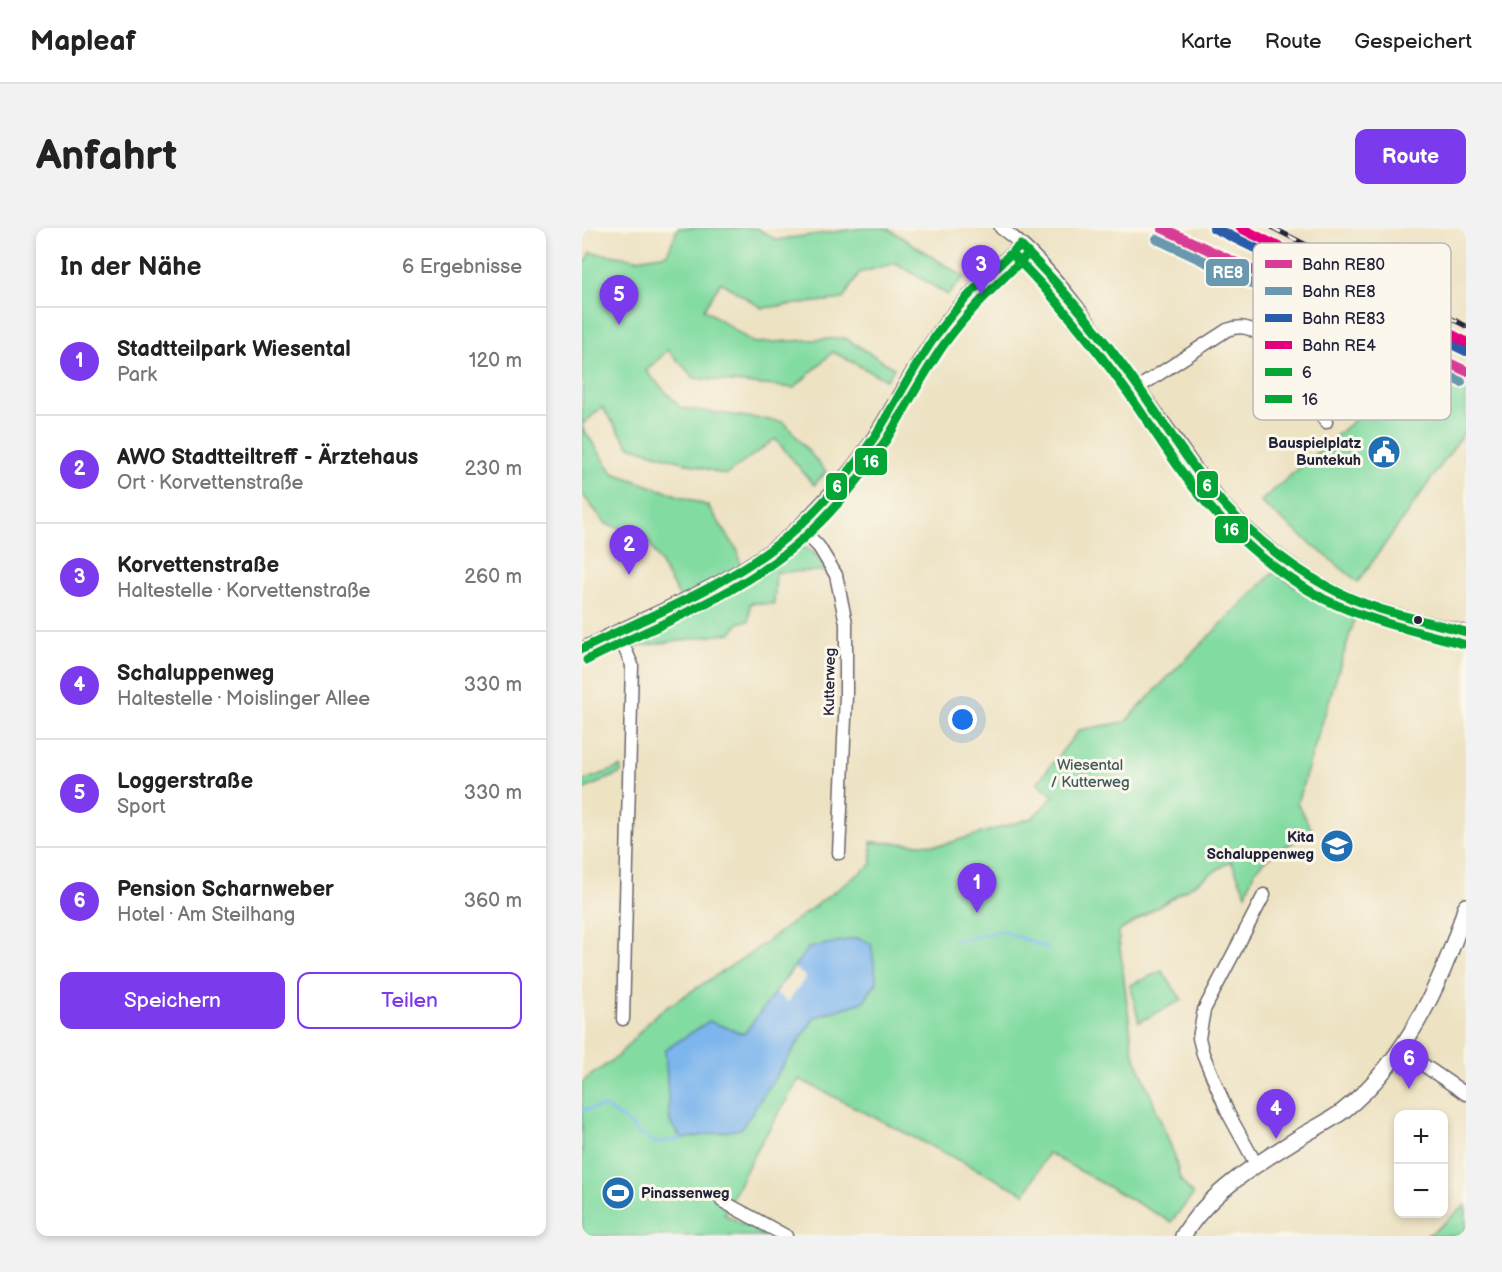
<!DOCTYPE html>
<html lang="de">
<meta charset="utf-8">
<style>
:root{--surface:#fff;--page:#f2f2f2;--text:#222;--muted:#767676;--line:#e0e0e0;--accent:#7c3aed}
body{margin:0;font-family:"Balsamiq Sans",sans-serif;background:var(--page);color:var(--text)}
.controls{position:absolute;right:18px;bottom:18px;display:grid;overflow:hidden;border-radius:12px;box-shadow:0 3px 9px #0003}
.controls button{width:54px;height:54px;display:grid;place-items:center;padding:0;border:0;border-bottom:2px solid var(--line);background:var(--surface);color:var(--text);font:30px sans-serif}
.you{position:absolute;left:381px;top:492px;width:21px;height:21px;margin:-15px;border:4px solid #fff;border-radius:50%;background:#1a73e8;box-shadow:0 0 0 9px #1a73e833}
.badge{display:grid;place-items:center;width:39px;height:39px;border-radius:50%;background:var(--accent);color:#fff;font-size:20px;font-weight:700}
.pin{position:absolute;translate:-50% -50px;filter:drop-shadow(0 2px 3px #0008)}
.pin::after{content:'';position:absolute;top:32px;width:21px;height:18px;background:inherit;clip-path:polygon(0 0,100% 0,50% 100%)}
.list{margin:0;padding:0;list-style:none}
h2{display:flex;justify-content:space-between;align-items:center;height:78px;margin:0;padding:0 24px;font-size:26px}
h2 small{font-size:20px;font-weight:400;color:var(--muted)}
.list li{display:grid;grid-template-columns:39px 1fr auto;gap:18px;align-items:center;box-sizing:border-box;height:108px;padding:0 24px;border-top:2px solid var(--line)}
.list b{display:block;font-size:22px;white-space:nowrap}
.list p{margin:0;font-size:20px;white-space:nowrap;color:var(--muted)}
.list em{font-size:20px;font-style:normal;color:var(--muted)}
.actions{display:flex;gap:12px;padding:18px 24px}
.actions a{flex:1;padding:14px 0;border:2px solid var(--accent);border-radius:12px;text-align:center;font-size:21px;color:var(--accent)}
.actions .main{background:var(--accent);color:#fff}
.map{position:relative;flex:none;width:884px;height:1008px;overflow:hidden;border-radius:12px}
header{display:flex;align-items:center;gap:36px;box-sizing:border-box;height:84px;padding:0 30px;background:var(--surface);border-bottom:2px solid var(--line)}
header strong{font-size:28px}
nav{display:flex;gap:33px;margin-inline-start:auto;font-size:21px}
.intro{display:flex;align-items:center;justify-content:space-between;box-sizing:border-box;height:144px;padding:0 36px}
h1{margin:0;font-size:42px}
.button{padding:15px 27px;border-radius:12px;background:var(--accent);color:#fff;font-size:21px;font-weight:700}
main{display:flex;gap:36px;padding:0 36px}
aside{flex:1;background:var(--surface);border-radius:12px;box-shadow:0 3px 9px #0003}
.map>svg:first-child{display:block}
.green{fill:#82dba1;stroke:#527e6e;stroke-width:1.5}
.water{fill:#7db5ed;stroke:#506c94;stroke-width:1.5}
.pier{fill:#ede2c2}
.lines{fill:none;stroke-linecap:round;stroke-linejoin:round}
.stream{stroke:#7db5ed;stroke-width:3}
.minor-casing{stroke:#69656a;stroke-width:15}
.major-casing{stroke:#69656a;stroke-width:18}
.minor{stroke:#fff;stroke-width:12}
.major{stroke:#fff;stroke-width:15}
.rail-casing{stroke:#22223b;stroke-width:5}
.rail{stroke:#fbf7ec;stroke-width:3;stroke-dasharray:9;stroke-linecap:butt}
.bus-1-casing{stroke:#fbf7ec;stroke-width:14}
.bus-2-casing{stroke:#fbf7ec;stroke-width:14}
.bus-1{stroke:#04a535;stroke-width:9}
.bus-2{stroke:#04a535;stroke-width:9}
.rail-1-casing{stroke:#fbf7ec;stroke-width:15}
.rail-2-casing{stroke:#fbf7ec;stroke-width:15}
.rail-3-casing{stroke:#fbf7ec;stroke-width:15}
.rail-4-casing{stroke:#fbf7ec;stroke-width:15}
.rail-1{stroke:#d83c96;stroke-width:10}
.rail-2{stroke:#6a98ae;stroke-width:10}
.rail-3{stroke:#295caa;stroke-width:10}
.rail-4{stroke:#e5007d;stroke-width:10}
.bus-dot{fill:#22223b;stroke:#fbf7ec;stroke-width:2}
.labels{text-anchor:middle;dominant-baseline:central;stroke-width:6;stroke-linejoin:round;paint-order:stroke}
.poi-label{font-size:15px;font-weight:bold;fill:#22223b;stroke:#fbf7ec;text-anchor:end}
.street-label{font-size:15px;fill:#22223b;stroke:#fbf7ec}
.park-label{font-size:15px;fill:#3f5a5a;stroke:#fbf7ec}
.key{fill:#fbf7ec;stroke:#bab7b7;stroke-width:1.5}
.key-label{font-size:16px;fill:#22223b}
.line-badge{stroke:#fbf7ec;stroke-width:2}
.badge-label{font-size:16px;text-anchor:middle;font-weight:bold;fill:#fff}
</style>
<header>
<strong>Mapleaf</strong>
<nav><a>Karte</a><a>Route</a><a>Gespeichert</a></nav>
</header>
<div class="intro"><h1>Anfahrt</h1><a class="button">Route</a></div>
<main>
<aside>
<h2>In der Nähe<small>6 Ergebnisse</small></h2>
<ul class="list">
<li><span class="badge">1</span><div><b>Stadtteilpark Wiesental</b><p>Park</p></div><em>120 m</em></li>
<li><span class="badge">2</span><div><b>AWO Stadtteiltreff - Ärztehaus</b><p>Ort · Korvettenstraße</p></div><em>230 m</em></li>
<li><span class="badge">3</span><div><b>Korvettenstraße</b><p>Haltestelle · Korvettenstraße</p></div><em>260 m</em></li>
<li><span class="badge">4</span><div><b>Schaluppenweg</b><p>Haltestelle · Moislinger Allee</p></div><em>330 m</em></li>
<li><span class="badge">5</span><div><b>Loggerstraße</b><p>Sport</p></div><em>330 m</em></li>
<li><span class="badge">6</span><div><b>Pension Scharnweber</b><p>Hotel · Am Steilhang</p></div><em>360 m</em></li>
</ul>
<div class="actions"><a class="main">Speichern</a><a>Teilen</a></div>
</aside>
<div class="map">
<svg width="884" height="1008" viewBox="0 0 884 1008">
<rect width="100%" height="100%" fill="#fbf7ec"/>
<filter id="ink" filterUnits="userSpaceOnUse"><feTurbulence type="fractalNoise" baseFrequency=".0167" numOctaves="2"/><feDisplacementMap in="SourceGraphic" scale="12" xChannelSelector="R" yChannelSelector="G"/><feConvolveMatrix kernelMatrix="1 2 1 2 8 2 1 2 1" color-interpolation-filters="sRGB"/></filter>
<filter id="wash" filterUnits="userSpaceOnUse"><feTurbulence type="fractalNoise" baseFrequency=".008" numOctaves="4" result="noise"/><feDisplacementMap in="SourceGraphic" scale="24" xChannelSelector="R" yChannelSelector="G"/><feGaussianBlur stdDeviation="1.35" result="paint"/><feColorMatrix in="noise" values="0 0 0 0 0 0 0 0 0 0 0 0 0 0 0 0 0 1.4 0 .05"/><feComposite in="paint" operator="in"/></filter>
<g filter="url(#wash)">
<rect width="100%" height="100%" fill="#ede2c2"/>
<!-- green -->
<path class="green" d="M 96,0 L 175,0 L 194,12 L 280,0 L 305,0 L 382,49 L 366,67 L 314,35 L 277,45 L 261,71 L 180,80 L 139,54 L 122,81 L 172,115 L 263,110 L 312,140 L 304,152 L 251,124 L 212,160 L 112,150 L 86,122 L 64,143 L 99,180 L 202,194 L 244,244 L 232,257 L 193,211 L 144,247 L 47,218 L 20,179 L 0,197 L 0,33 L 4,34 L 8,24 L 55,31 L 85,26 Z
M 830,126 L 884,157 L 884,202 L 776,354 L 678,274 L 800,168 Z
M 0,199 L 31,245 L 126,278 L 156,323 L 159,341 L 99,372 L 63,307 L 24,296 L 0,266 Z
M 216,319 C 231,318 237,332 244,343 L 194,344 L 192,376 L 168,375 L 167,393 L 158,394 L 149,405 L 53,419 L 53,414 C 110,386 165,358 216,319 Z
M 692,344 C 718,363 745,377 773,390 L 715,575 L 730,602 L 683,632 L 672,644 L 664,666 L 649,633 L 536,704 L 551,823 L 592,926 L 598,951 L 611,967 L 589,994 L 466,925 L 443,966 L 217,851 L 174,923 L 142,986 L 183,1008 L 0,1008 L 0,854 L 36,828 L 74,786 L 166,727 L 290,636 L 289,614 L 360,617 L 450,590 L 472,568 L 455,555 L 497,502 L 543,494 L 587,448 Z
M 39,539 L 39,545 L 0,562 L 0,553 Z
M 580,743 L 600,772 L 557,794 L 548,757 Z
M 884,977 L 884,1008 L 843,1008 L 851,1004 Z"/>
<!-- water -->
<path class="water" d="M 275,710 L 289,715 L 295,754 L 281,774 L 233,789 L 159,901 L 100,911 L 88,894 L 83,822 L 127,793 L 162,806 L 226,720 Z"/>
<!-- pier -->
<path class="pier" d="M 212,740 L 224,749 L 206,774 L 194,765 Z"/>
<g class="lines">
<!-- stream -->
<path class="stream" d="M 371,713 L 421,703 L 466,720
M 0,882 L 23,879 L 46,895 L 56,905 L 74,915 L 100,911"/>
</g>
</g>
<g filter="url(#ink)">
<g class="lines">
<!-- minor casing -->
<g class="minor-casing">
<path id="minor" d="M 419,0 C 460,29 492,74 522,114 C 546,145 569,177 592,209 C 608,233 624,257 643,278 C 680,318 728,355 779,375 C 813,388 849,395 884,404
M 557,159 L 645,102 C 659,97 668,99 679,108 L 744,194
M 217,298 L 237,319 L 254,347 L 264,395 L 264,467 L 257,625
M 35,403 L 50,437 L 41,791
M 0,421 C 70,384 160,353 217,298 C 241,274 266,247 285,219 C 309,184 327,145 352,110 C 376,75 408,46 438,17
M 818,821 L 884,866
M 675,938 L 646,885 L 621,826 L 617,810 L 622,782 L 682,667
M 140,973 L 204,1008"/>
</g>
<!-- major casing -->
<g class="major-casing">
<path id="major" d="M 601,1008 C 627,964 676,935 718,909 C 733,900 748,893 761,883 C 825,833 861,753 884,678"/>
</g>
<!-- minor -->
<use href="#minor" class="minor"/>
<!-- major -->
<use href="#major" class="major"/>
<!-- rail casing -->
<g class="rail-casing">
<path id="rail" d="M 691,0 L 884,98"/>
</g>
<!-- rail -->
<use href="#rail" class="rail"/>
<!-- bus-1 casing -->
<g class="bus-1-casing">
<path id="bus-1" d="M 438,17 C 482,61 521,109 557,160 C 582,195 604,231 631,264 C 663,302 702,335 746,359 C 789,383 837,391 884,404
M 0,421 C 74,384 156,355 217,298 C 246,272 271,240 293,208 C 313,176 330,142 352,110 C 376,75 407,46 438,17"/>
</g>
<!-- bus-2 casing -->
<g class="bus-2-casing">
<path id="bus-2" d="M 430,26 C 473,69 511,116 546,165 C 568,196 588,229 611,259 C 647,304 692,344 742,371 C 786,393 834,403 881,416
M 5,432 C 80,394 164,365 226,306 C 255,279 282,246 304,212 C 324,180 341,146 363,115 C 387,82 417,54 446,26"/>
</g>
<!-- bus-1 -->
<use href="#bus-1" class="bus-1"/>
<!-- bus-2 -->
<use href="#bus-2" class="bus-2"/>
<!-- rail-1 casing -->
<g class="rail-1-casing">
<path id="rail-1" d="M 580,0 L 884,143"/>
</g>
<!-- rail-2 casing -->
<g class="rail-2-casing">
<path id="rail-2" d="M 575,11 L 879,154"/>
</g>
<!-- rail-3 casing -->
<g class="rail-3-casing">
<path id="rail-3" d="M 632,0 L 884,123"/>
</g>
<!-- rail-4 casing -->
<g class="rail-4-casing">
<path id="rail-4" d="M 659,0 L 884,114"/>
</g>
<!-- rail-1 -->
<use href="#rail-1" class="rail-1"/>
<!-- rail-2 -->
<use href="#rail-2" class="rail-2"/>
<!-- rail-3 -->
<use href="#rail-3" class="rail-3"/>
<!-- rail-4 -->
<use href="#rail-4" class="rail-4"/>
</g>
</g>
<!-- icons -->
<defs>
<g id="civic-disc" transform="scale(1.725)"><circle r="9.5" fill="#1f6fb2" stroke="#fbf7ec"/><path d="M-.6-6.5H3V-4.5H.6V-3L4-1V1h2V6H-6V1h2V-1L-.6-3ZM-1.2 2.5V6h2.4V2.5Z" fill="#fff"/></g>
<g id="school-disc" transform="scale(1.725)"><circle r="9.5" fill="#1f6fb2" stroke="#fbf7ec"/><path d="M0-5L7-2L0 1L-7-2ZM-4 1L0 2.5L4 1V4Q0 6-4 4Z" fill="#fff"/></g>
<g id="stadium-disc" transform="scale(1.725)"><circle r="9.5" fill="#1f6fb2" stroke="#fbf7ec"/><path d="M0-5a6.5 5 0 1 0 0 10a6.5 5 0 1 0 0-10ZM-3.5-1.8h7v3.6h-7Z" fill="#fff"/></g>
</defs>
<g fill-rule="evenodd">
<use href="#civic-disc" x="802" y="224"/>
<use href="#school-disc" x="755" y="618"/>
<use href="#stadium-disc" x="36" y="965"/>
</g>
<!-- markers -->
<circle class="bus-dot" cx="836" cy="392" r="5"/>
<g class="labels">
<!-- poi labels -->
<g class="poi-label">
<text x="779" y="215">Bauspielplatz<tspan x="779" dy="17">Buntekuh</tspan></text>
<text x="732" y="609">Kita<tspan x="732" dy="17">Schaluppenweg</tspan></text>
<text x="59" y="965" text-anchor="start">Pinassenweg</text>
</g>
<!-- street labels -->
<g class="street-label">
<text transform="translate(248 454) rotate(-89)">Kutterweg</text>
</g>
<!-- park labels -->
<g class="park-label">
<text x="508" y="537">Wiesental<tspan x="508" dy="17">/ Kutterweg</tspan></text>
</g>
</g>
<!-- legend -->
<rect x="671" y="15" width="198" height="177" rx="9" class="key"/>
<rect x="683" y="32" width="27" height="8" fill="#d83c96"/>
<rect x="683" y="59" width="27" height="8" fill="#6a98ae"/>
<rect x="683" y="86" width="27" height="8" fill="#295caa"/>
<rect x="683" y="113" width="27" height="8" fill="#e5007d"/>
<rect x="683" y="140" width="27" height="8" fill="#04a535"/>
<rect x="683" y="167" width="27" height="8" fill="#04a535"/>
<g class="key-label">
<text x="720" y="42">Bahn RE80</text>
<text x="720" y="69">Bahn RE8</text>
<text x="720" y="96">Bahn RE83</text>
<text x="720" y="123">Bahn RE4</text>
<text x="720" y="150">6</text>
<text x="720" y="177">16</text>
</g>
<g class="line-badge">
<rect x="623" y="30" width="45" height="29" rx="6" fill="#6a98ae"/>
<rect x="272" y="219" width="34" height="29" rx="6" fill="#04a535"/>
<rect x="614" y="242" width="23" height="29" rx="6" fill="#04a535"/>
<rect x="243" y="244" width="23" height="29" rx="6" fill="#04a535"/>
<rect x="632" y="287" width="35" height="29" rx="6" fill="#04a535"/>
</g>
<g class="badge-label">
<text x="646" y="50">RE8</text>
<text x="289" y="239">16</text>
<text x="625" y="263">6</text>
<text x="255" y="264">6</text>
<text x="649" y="307">16</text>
</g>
</svg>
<div class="controls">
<button>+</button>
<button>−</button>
</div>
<div class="you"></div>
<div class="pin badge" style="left:395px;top:685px">1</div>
<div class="pin badge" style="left:47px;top:347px">2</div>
<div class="pin badge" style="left:399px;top:67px">3</div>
<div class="pin badge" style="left:694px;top:911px">4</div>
<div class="pin badge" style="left:37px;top:97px">5</div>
<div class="pin badge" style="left:827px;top:861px">6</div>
</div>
</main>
